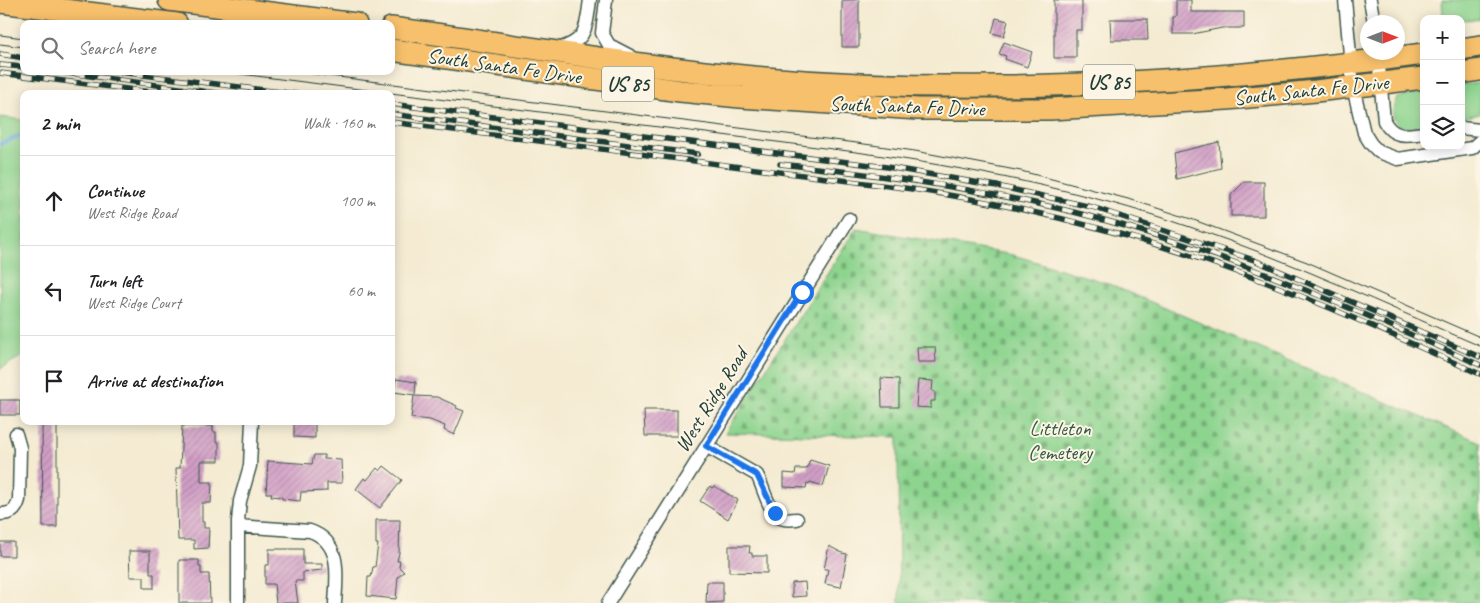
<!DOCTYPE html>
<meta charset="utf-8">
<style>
:root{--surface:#fff;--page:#f2f2f2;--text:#202124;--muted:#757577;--line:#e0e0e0}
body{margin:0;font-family:Caveat,sans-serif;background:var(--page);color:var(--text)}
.controls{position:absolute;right:15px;top:15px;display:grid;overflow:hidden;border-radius:10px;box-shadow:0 2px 12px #0003}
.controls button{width:45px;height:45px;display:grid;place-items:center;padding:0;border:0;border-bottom:1px solid var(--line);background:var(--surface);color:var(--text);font:25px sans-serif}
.compass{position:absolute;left:1360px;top:15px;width:45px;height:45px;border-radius:50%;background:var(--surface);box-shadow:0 2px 12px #0003;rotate:90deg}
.stop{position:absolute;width:15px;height:15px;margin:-11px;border:4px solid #1a73e8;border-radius:50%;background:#fff}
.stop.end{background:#1a73e8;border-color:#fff;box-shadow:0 1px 5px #0008}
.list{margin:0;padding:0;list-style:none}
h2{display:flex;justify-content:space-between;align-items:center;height:65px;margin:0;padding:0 20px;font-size:21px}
h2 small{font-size:16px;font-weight:400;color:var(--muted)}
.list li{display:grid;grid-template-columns:32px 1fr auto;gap:15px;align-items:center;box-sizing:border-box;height:90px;padding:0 20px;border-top:1px solid var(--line)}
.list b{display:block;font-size:19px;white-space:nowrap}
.list p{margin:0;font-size:16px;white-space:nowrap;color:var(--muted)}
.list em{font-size:16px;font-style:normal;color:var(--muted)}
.icon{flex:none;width:28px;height:28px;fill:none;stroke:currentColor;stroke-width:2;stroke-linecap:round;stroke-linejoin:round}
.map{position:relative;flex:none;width:1480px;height:603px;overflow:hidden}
.search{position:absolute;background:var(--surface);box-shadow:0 2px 12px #0003;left:20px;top:20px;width:375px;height:55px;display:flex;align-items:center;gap:12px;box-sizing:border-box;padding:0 18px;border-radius:10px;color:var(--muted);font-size:19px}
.panel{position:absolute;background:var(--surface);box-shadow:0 2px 12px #0003;left:20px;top:90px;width:375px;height:335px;border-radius:10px}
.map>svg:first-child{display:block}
.green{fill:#8dd48f;stroke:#568862}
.cemetery{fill:url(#cemetery-stones);stroke:#568862}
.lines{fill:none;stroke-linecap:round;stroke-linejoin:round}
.stream{stroke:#69adde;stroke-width:4}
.building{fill:url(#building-hatch)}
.minor-casing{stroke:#3f574c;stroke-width:15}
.trunk-casing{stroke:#3f574c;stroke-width:24}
.minor{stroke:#fff;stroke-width:12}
.trunk{stroke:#f7c06c;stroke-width:21}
.tram{stroke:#1f3d34;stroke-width:1}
.rail-casing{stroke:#1f3d34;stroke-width:5.5}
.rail{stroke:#fcf5e5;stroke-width:4;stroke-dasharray:11;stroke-linecap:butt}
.route{stroke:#1a73e8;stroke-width:6}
.labels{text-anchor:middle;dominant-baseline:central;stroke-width:4;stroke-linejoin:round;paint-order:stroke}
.shield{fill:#fcf5e5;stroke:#617469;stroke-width:1}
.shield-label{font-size:20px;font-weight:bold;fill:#1f3d34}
.street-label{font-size:21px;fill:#1f3d34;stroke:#fcf5e5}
.park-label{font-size:21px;fill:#355b46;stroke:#fcf5e5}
</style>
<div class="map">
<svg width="1480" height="603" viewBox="0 0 1480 603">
<defs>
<pattern id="cemetery-stones" width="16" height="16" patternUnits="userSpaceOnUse" patternTransform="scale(1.25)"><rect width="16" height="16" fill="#8dd48f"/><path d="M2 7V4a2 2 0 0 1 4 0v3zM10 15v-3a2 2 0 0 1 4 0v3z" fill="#73ad76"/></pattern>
<pattern id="building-hatch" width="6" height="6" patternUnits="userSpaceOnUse" patternTransform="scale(1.25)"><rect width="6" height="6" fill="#d29fc7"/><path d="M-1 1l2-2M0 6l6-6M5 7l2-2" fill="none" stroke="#aa83a2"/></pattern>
</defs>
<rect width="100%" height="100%" fill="#fcf5e5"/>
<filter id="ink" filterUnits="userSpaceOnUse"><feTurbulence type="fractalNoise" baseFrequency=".02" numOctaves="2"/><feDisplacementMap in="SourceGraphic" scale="10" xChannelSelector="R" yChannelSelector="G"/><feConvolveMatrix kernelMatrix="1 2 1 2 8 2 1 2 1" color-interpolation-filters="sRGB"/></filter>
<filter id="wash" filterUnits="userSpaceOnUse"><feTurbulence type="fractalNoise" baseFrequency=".0096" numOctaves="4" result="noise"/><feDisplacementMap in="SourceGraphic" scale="20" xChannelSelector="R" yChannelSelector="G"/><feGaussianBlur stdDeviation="1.12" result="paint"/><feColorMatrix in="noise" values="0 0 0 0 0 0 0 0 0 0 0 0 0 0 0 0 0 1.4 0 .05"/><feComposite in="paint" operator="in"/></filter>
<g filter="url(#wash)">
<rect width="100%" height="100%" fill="#f4ebd2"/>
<!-- green -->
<path class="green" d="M 1442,0 L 1480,0 L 1480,19 L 1461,20 L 1461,19 L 1443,19 Z
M 1480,83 L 1480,114 L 1461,118 L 1461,85 Z
M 1424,92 L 1424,125 C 1419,126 1413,128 1408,128 C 1391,127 1390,110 1397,98 Z
M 0,117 L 24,120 L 24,355 L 0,369 Z"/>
<!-- cemetery -->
<path class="cemetery" d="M 856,228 L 1013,255 L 1104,282 L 1480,442 L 1480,603 L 899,603 L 898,437 L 725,433 Z"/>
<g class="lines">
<!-- stream -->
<path class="stream" d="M 0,144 L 24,134"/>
</g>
<g id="blocks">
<!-- building -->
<path class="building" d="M 842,0 L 859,0 L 859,47 L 842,47 Z
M 1054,0 L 1082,0 L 1082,30 L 1076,30 L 1076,58 L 1054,58 Z
M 1176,0 L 1191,0 L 1191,12 L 1244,12 L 1244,28 L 1222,28 L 1192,34 L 1173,34 L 1173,17 L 1175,17 L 1176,15 Z
M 996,18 L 1008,21 L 1004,36 L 992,33 Z
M 1110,19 L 1147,19 L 1148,40 L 1111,40 Z
M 1004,42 L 1032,52 L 1027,67 L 1005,59 L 1006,56 L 999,54 Z
M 1219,142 L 1221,168 L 1177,179 L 1174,153 Z
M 1244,182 L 1264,182 L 1264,216 L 1231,216 L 1231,195 Z
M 917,347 L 935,347 L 936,362 L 918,362 Z
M 881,378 L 899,379 L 899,407 L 882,407 Z
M 396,379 L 416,382 L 415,395 L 394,392 Z
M 918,380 L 933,381 L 932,391 L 935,392 L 935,401 L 931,401 L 931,408 L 916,407 Z
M 414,396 L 437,397 L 457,406 L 456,408 L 464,411 L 454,435 L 444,430 L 445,426 L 430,420 L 411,418 Z
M 0,400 L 20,400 L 20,415 L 0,415 Z
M 644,410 L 676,410 L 677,411 L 677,436 L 645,436 Z
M 42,421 L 57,421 L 57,527 L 43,527 Z
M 294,421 L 315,421 L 315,438 L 294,437 Z
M 182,426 L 213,426 L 213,432 L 216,432 L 216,442 L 219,442 L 219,461 L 201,461 L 201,482 L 212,482 L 211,503 L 202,503 L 202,522 L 204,522 L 204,528 L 209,528 L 208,548 L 194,549 L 194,540 L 178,540 L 176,468 L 180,468 Z
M 314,455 L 324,455 L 324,459 L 341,460 L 342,483 L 327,483 L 327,491 L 301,492 L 300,501 L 282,499 L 282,497 L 271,496 L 272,493 L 266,493 L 268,461 L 312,464 Z
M 810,460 L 829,466 L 823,486 L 810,482 L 809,484 L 807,483 L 806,488 L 784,487 L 784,473 L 795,474 L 796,469 L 807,469 Z
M 384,466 L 402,480 L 380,508 L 356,489 L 364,478 L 367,480 L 377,468 L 380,471 Z
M 710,486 L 712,488 L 714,486 L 738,500 L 728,519 L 700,501 Z
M 376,520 L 400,520 L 399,553 L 397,561 L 400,561 L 399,567 L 404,572 L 398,577 L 396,599 L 367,596 L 368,577 L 371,577 L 373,567 L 375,567 L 378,544 L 376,544 Z
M 0,542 L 14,542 L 14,556 L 0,556 Z
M 729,546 L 750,546 L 749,553 L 752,553 L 752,556 L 767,556 L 767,573 L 729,572 Z
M 829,546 L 842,553 L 847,554 L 841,587 L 825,584 L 828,569 L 824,569 Z
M 269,549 L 303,549 L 303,564 L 322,564 L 322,570 L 303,572 L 303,581 L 295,581 L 298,603 L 276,603 L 274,584 L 265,584 L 265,565 L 269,565 Z
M 129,551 L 150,551 L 150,574 L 154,574 L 154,588 L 144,588 L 144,577 L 130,577 Z
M 179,560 L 199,560 L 199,567 L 201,567 L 201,574 L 209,574 L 210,603 L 179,603 Z
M 707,582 L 723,582 L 723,602 L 706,603 Z
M 805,582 L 806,596 L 792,597 L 792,583 Z"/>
</g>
</g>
<g filter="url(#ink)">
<use href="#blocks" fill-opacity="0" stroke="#3f574c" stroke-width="1"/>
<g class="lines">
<!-- minor casing -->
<g class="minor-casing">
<path id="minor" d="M 606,0 L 602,33 L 609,45 L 632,57
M 1345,0 L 1353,87 L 1364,133 L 1371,144 L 1379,152 L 1398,159 L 1472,148 L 1480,141
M 1370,0 L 1374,22
M 558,49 C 588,41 586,26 590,0
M 1378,55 L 1384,121 C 1394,139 1406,135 1424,133
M 1461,128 L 1480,130
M 706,446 L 757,475 C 764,487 769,517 784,519 C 788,520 793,519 797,519
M 0,514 C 11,514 16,511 19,500 L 20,448 L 16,434
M 238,526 L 310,531 C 342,542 337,575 335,603
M 238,603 L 238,521 L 240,501 L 250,466 L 252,421
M 608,603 L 849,219"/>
</g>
<!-- trunk casing -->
<g class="trunk-casing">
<path id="trunk" d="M 169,0 L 356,24
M 0,2 L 177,24
M 391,28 C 508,43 625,65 743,76 C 968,97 1199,84 1424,54
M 1461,49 L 1480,46
M 391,50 L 680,91 L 740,97 L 918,109 L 1050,109 L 1227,99 L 1316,91 L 1424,78
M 1461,73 L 1480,70"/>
</g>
<!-- minor -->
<use href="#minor" class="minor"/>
<!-- trunk -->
<use href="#trunk" class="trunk"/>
<!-- tram -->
<path class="tram" d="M 0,35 L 24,38
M 0,44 L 24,47
M 217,71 L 856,152 C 969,168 1082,190 1190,227 C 1289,260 1384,305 1480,346
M 291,71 L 857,143 L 915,151 L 1021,171 L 1132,200 L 1191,219 L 1307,262 L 1480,337"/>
<!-- rail casing -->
<g class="rail-casing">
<path id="rail" d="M 0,54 L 24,58
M 0,65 L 24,67
M 53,71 L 224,94
M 111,71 L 296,94
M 0,73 L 159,93
M 391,104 L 887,167 L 997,186 L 1092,207 L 1254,260 L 1480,357
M 391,114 L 698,154
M 391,122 L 912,189 C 1030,207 1145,237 1257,279 C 1332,307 1406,341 1480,374
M 780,164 C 885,175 990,190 1093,217 C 1227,253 1354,309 1480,365"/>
</g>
<!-- rail -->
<use href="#rail" class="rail"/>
</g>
</g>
<g class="lines" filter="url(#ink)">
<!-- route -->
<path class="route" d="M 775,513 L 757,475 L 706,446 L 802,292"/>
</g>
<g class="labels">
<!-- shield labels -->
<g class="shield">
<rect x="1083" y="64.5" width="52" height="35" rx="4"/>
<rect x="602" y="66.5" width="52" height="35" rx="4"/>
</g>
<g class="shield-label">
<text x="1109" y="82">US 85</text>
<text x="628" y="84">US 85</text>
</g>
<!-- street labels -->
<g class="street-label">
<text transform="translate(504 66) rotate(8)">South Santa Fe Drive</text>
<text transform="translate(1311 90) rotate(-6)">South Santa Fe Drive</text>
<text transform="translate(907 106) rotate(2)">South Santa Fe Drive</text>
<text transform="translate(711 400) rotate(-58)">West Ridge Road</text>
</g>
<!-- park labels -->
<g class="park-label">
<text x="1060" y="428">Littleton<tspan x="1060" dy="24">Cemetery</tspan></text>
</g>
</g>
</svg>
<div class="controls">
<button>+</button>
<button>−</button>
<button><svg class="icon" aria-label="layers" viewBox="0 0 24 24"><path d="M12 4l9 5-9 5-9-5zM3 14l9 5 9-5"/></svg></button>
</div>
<svg class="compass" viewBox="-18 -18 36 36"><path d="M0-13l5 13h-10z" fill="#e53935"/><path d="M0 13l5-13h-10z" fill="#757577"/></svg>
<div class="stop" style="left:802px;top:292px"></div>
<div class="stop end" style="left:775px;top:513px"></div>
<div class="search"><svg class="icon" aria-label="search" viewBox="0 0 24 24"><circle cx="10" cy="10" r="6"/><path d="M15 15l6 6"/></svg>Search here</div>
<section class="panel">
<h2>2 min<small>Walk · 160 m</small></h2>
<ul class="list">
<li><svg class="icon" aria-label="ahead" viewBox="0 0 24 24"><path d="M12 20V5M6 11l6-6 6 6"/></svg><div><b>Continue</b><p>West Ridge Road</p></div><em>100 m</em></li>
<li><svg class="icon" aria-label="left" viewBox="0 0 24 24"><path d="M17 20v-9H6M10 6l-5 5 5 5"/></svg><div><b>Turn left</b><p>West Ridge Court</p></div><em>60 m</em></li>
<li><svg class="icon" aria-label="arrive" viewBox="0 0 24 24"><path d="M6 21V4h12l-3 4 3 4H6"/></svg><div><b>Arrive at destination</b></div></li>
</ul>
</section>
</div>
